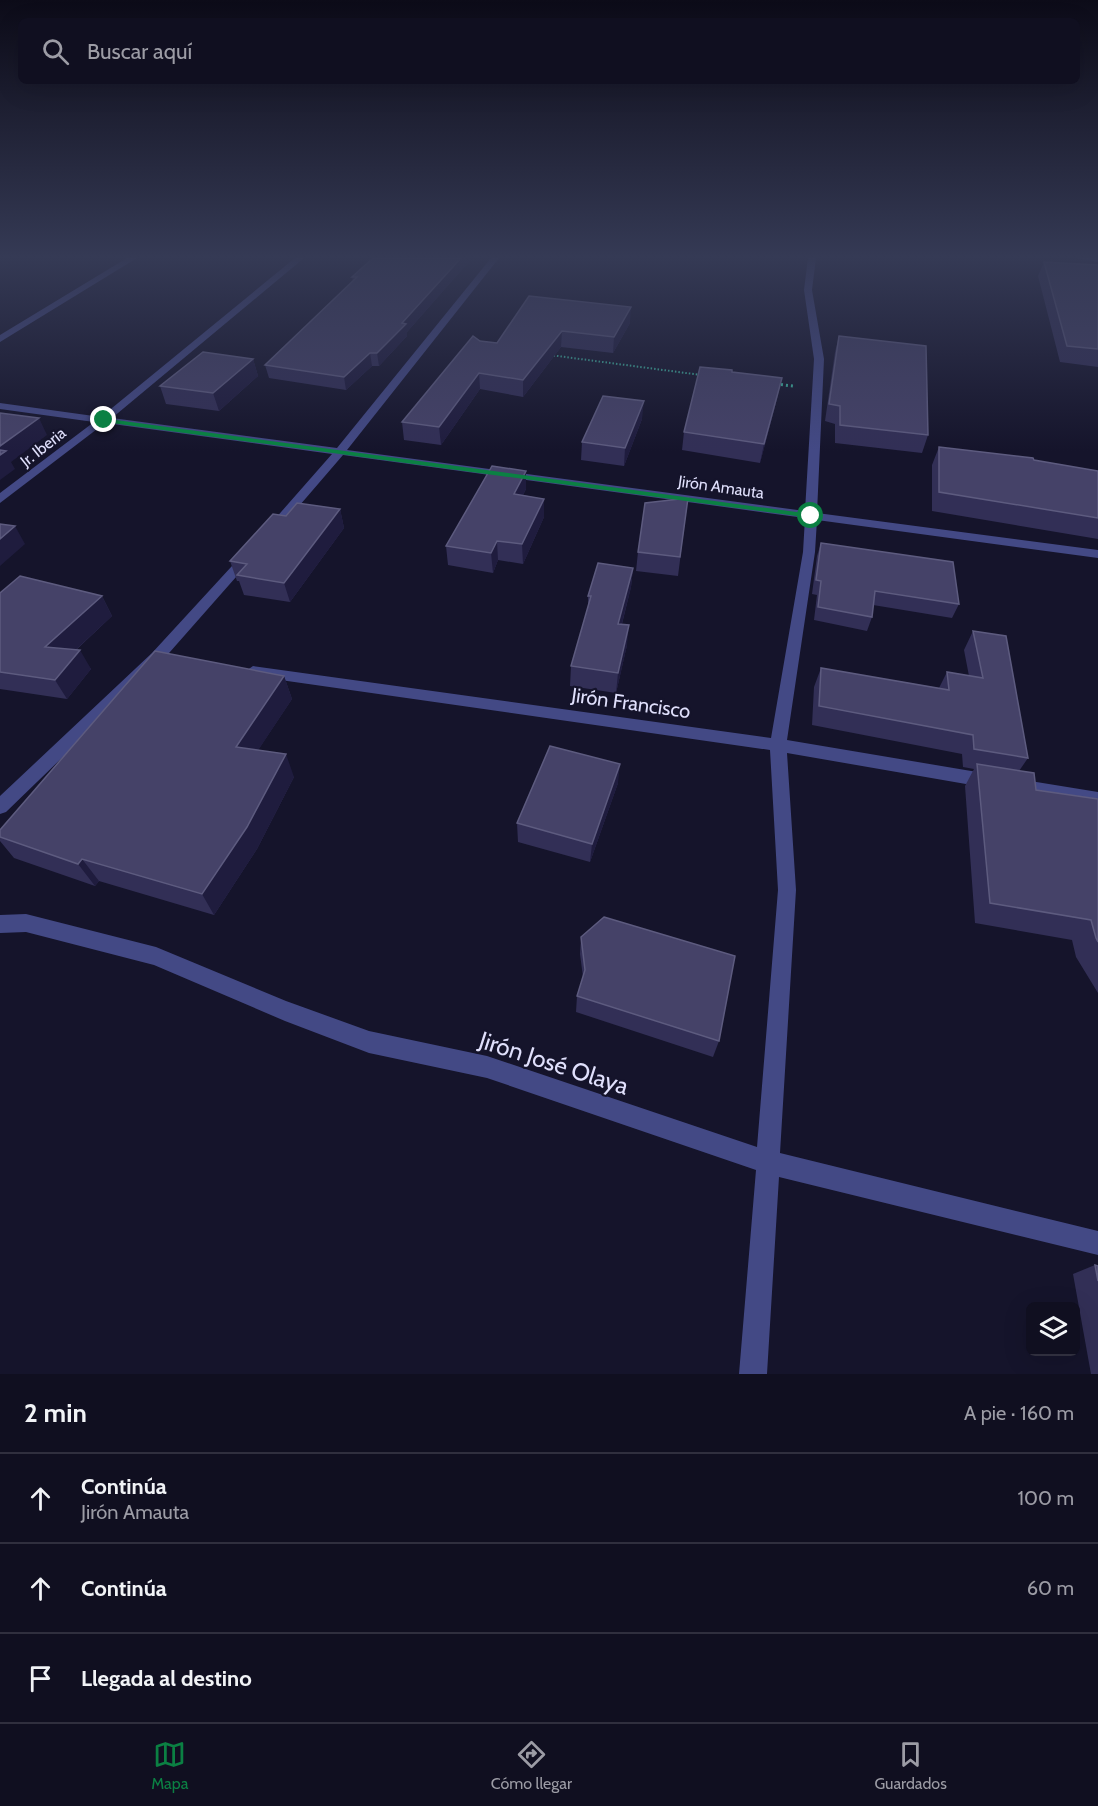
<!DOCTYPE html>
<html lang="es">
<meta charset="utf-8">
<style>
:root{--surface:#100f20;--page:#191829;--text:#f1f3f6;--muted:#9c9ca5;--line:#302f3e;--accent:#0b8043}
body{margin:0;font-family:Cabin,sans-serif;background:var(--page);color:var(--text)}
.controls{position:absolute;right:18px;bottom:18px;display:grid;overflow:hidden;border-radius:9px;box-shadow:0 6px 24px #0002}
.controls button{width:54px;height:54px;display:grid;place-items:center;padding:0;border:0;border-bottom:2px solid var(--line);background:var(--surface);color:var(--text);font:30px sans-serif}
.stop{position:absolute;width:18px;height:18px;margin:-14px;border:4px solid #0b8043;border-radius:50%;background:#fff}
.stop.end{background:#0b8043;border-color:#fff;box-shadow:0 2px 6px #0008}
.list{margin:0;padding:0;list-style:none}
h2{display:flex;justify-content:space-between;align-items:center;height:78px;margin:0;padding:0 24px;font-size:26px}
h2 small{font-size:20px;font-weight:400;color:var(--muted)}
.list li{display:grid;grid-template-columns:39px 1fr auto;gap:18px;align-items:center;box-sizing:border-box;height:90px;padding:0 24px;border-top:2px solid var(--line)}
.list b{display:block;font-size:22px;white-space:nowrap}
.list p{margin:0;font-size:20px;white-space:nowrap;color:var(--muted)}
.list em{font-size:20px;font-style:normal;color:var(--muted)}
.icon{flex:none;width:33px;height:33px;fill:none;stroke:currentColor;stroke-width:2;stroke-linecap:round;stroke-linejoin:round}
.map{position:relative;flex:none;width:1098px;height:1374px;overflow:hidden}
.search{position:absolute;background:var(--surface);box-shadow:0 6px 24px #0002;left:18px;right:18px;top:18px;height:66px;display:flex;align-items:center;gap:15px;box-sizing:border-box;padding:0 21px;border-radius:9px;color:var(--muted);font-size:22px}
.sheet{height:348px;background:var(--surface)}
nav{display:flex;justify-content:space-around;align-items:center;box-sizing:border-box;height:84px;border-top:2px solid var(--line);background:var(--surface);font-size:16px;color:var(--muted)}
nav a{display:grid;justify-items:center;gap:3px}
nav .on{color:var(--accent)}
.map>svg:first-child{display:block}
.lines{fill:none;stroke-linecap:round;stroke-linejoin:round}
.path-far1{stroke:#3db49e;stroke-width:2;stroke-dasharray:1.5 2;stroke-linecap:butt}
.path{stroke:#3db49e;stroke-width:3;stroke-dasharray:2 3;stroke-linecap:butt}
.minor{fill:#434985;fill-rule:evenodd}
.wall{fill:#322f56}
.shaded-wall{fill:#1f1c3e}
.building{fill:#454268;stroke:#5d5b7f;stroke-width:1.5}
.route{fill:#0b8043}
.labels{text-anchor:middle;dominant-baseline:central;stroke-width:4.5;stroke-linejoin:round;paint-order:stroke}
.far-street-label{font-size:16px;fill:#e0e0fc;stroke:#15142b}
.street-label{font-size:20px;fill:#e0e0fc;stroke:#15142b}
.near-street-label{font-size:24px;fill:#e0e0fc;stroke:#15142b}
</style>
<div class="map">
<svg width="1098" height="1374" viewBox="0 0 1098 1374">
<rect width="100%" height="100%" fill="#15142b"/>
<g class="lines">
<!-- path-far1 -->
<path class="path-far1" d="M 550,355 L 701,375"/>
<!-- path -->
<path class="path" d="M 776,384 L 793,386"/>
<!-- minor -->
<path class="minor" d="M 127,258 L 137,258 L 0,342 L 0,335 Z
M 295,258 L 304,258 L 112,418 L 337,448 L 491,258 L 499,258 L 347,450 L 805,511 L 814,359 L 804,290 L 808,258 L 816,258 L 812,290 L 824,359 L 817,513 L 1098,550 L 1098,558 L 817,520 L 815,552 L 787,740 L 989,774 L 995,776 L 997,781 L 995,786 L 989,788 L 787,753 L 796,890 L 780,1153 L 1098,1231 L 1098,1255 L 779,1177 L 767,1374 L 739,1374 L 756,1170 L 487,1078 L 369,1053 L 285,1021 L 154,965 L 26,932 L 0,933 L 0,915 L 26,914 L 156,947 L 286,1001 L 369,1031 L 487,1056 L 757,1147 L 778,890 L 770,750 L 253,676 L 246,671 L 253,666 L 771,738 L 803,552 L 805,518 L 343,455 L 275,534 L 267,534 L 267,528 L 332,454 L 105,423 L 0,503 L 0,493 L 94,422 L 0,409 L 0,403 L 101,417 Z
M 1077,258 L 1098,258 L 1098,262 Z
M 247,553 L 251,554 L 253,557 L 251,560 L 162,661 L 6,812 L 0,814 L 0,796 L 152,653 L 243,554 Z
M 1018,779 L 1098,792 L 1098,806 L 1012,791 L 1010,786 L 1012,781 Z"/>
</g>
<!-- wall -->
<path class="wall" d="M 373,258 L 472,258 L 407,332 L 407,336 L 379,366 L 372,366 L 346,390 L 269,378 L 265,365 L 353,281 L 352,277 Z
M 1044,262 L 1098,265 L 1098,367 L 1060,362 L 1038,276 Z
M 529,296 L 630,323 L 613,353 L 561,347 L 523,397 L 480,389 L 441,445 L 404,440 L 402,422 L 480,341 L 497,343 Z
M 839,336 L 928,435 L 922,453 L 835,443 L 835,424 L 825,421 L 835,352 Z
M 253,359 L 258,376 L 219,411 L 166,404 L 160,386 Z
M 778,395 L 760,463 L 682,450 L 684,432 Z
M 642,419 L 624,466 L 581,460 L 582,442 Z
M 939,447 L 1034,460 L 1098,471 L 1098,539 L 932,511 L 932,465 Z
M 526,471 L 526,489 L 523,495 L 544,499 L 544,517 L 523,564 L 498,560 L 493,573 L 448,565 L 446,546 Z
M 688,498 L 678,576 L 636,571 L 638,552 Z
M 340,509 L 344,528 L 290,602 L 244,595 L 239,581 L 237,581 L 230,561 L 286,516 Z
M 821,543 L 959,604 L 952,618 L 873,605 L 872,617 L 867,631 L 814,620 L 817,595 L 812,594 L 817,556 Z
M 633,568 L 631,587 L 622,624 L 627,645 L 616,693 L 570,686 L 571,666 L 588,606 L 588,596 Z
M 0,593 L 102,596 L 112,616 L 76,650 L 91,669 L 67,699 L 0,689 Z
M 973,631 L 1028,758 L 1019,771 L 1036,790 L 1098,799 L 1098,993 L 1076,957 L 1072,940 L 975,923 L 965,786 L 974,769 L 963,767 L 962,754 L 812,725 L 814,687 L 821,668 L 939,688 L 947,672 L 969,676 L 964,650 Z
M 284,676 L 292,699 L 258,750 L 294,777 L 257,849 L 214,915 L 99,881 L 95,886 L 14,858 L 0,841 L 0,830 Z
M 618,783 L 590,862 L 518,842 L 517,823 Z
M 581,937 L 719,1041 L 713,1057 L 576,1012 L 577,996 L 583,977 L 580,954 Z
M 1095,1265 L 1098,1266 L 1098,1374 L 1091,1374 L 1073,1274 Z"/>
<!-- shaded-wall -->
<path class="shaded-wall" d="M 461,258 L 472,258 L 407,332 L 407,336 L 379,366 L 377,353 L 402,323 Z
M 631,307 L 630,323 L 613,353 L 614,337 Z
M 562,331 L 561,347 L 523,397 L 523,380 Z
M 370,353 L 372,366 L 346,390 L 344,377 Z
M 253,359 L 258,376 L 219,411 L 213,393 Z
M 479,373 L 480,389 L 441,445 L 439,427 Z
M 782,378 L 778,395 L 760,463 L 764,444 Z
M 644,401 L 642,419 L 624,466 L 625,448 Z
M 39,418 L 47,435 L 11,462 L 15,469 L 0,480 L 0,446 Z
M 526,471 L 526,489 L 514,513 L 514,494 Z
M 544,499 L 544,517 L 523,564 L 522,544 Z
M 340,509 L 344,528 L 290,602 L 284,583 Z
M 15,526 L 25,544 L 0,566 L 0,539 Z
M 497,541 L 498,560 L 493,573 L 491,553 Z
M 633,568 L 631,587 L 617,643 L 618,624 Z
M 102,596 L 112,616 L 57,667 L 45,647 Z
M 629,625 L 627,645 L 616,693 L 618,673 Z
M 80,650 L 91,669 L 67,699 L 55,680 Z
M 284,676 L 292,699 L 245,770 L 236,747 Z
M 286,754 L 294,777 L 257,849 L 214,915 L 202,894 Z
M 620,764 L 618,783 L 590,862 L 592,844 Z
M 82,859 L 99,881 L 95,886 L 78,864 Z"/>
<!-- building -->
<path class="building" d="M 373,258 L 461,258 L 402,323 L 406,324 L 377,353 L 370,353 L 344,377 L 265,365 L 357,277 L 352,277 Z
M 1044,262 L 1098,265 L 1098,349 L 1067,346 Z
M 529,296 L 631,307 L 614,337 L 562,331 L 523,380 L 479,373 L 439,427 L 402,422 L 473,336 L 480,341 L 497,343 Z
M 839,336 L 926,346 L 928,435 L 840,425 L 840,406 L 829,404 Z
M 203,352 L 253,359 L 213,393 L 160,386 Z
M 700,367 L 732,370 L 732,372 L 782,378 L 764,444 L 684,432 Z
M 603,396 L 644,401 L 625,448 L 582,442 Z
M 0,413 L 39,418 L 0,446 Z
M 939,447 L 1033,458 L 1034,460 L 1098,471 L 1098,518 L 939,492 Z
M 0,450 L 6,451 L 0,455 Z
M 492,466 L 526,471 L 514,494 L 544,499 L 522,544 L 497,541 L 491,553 L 446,546 Z
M 688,498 L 680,557 L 638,552 L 645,503 Z
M 297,503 L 340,509 L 284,583 L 237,575 L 247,564 L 230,561 L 273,514 L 286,516 Z
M 0,524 L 15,526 L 0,539 Z
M 821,543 L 953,562 L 959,604 L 875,591 L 872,617 L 818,607 L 821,581 L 816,580 Z
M 598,563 L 633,568 L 618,624 L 629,625 L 618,673 L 571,666 L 591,596 L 588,596 Z
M 20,576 L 102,596 L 45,647 L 80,650 L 55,680 L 0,672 L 0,593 Z
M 973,631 L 1006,636 L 1028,758 L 974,749 L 973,735 L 819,706 L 821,668 L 949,690 L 947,672 L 983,678 Z
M 155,651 L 284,676 L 236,747 L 286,754 L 247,827 L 202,894 L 82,859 L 78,864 L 0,837 L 0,830 Z
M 550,746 L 620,764 L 592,844 L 517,823 Z
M 977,764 L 1034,773 L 1036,790 L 1098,799 L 1098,942 L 1096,938 L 1091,920 L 990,903 Z
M 604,917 L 735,956 L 719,1041 L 577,996 L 585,970 L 581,937 Z
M 1095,1265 L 1098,1266 L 1098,1281 Z"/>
<!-- sky -->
<linearGradient id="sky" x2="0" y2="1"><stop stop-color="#0c0b18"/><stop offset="0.57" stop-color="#353a55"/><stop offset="1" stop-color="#353a55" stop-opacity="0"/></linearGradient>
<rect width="1098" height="451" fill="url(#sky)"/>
<!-- route -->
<path class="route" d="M 101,418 L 811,514 L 815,516 L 811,518 L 104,422 Z"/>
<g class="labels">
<!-- far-street labels -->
<g class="far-street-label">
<text transform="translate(43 447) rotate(-38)">Jr. Iberia</text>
<text transform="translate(721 487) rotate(8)">Jirón Amauta</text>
</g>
<!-- street labels -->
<g class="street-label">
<text transform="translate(631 703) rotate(8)">Jirón Francisco</text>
</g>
<!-- near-street labels -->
<g class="near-street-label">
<text transform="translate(554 1063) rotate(18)">Jirón José Olaya</text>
</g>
</g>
</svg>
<div class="controls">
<button><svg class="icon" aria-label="layers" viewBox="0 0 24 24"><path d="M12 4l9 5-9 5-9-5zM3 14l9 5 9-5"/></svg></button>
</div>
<div class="stop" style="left:811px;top:516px"></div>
<div class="stop end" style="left:104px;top:420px"></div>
<div class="search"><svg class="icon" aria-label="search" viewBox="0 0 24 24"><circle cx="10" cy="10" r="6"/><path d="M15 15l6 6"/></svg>Buscar aquí</div>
</div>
<section class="sheet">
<h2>2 min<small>A pie · 160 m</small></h2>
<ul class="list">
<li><svg class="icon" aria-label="ahead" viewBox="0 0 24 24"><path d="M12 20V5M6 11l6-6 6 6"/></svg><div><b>Continúa</b><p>Jirón Amauta</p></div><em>100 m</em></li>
<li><svg class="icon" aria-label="ahead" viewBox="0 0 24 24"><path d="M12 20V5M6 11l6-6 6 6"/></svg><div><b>Continúa</b></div><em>60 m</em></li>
<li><svg class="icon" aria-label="arrive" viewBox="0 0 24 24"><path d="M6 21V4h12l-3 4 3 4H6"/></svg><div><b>Llegada al destino</b></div></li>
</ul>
</section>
<nav>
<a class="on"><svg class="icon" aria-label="map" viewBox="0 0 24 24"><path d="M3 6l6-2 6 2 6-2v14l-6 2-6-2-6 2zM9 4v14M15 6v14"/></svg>Mapa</a>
<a><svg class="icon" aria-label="directions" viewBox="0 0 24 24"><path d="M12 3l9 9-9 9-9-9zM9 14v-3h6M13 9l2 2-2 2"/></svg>Cómo llegar</a>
<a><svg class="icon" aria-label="saved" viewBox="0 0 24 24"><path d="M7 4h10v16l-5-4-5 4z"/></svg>Guardados</a>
</nav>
